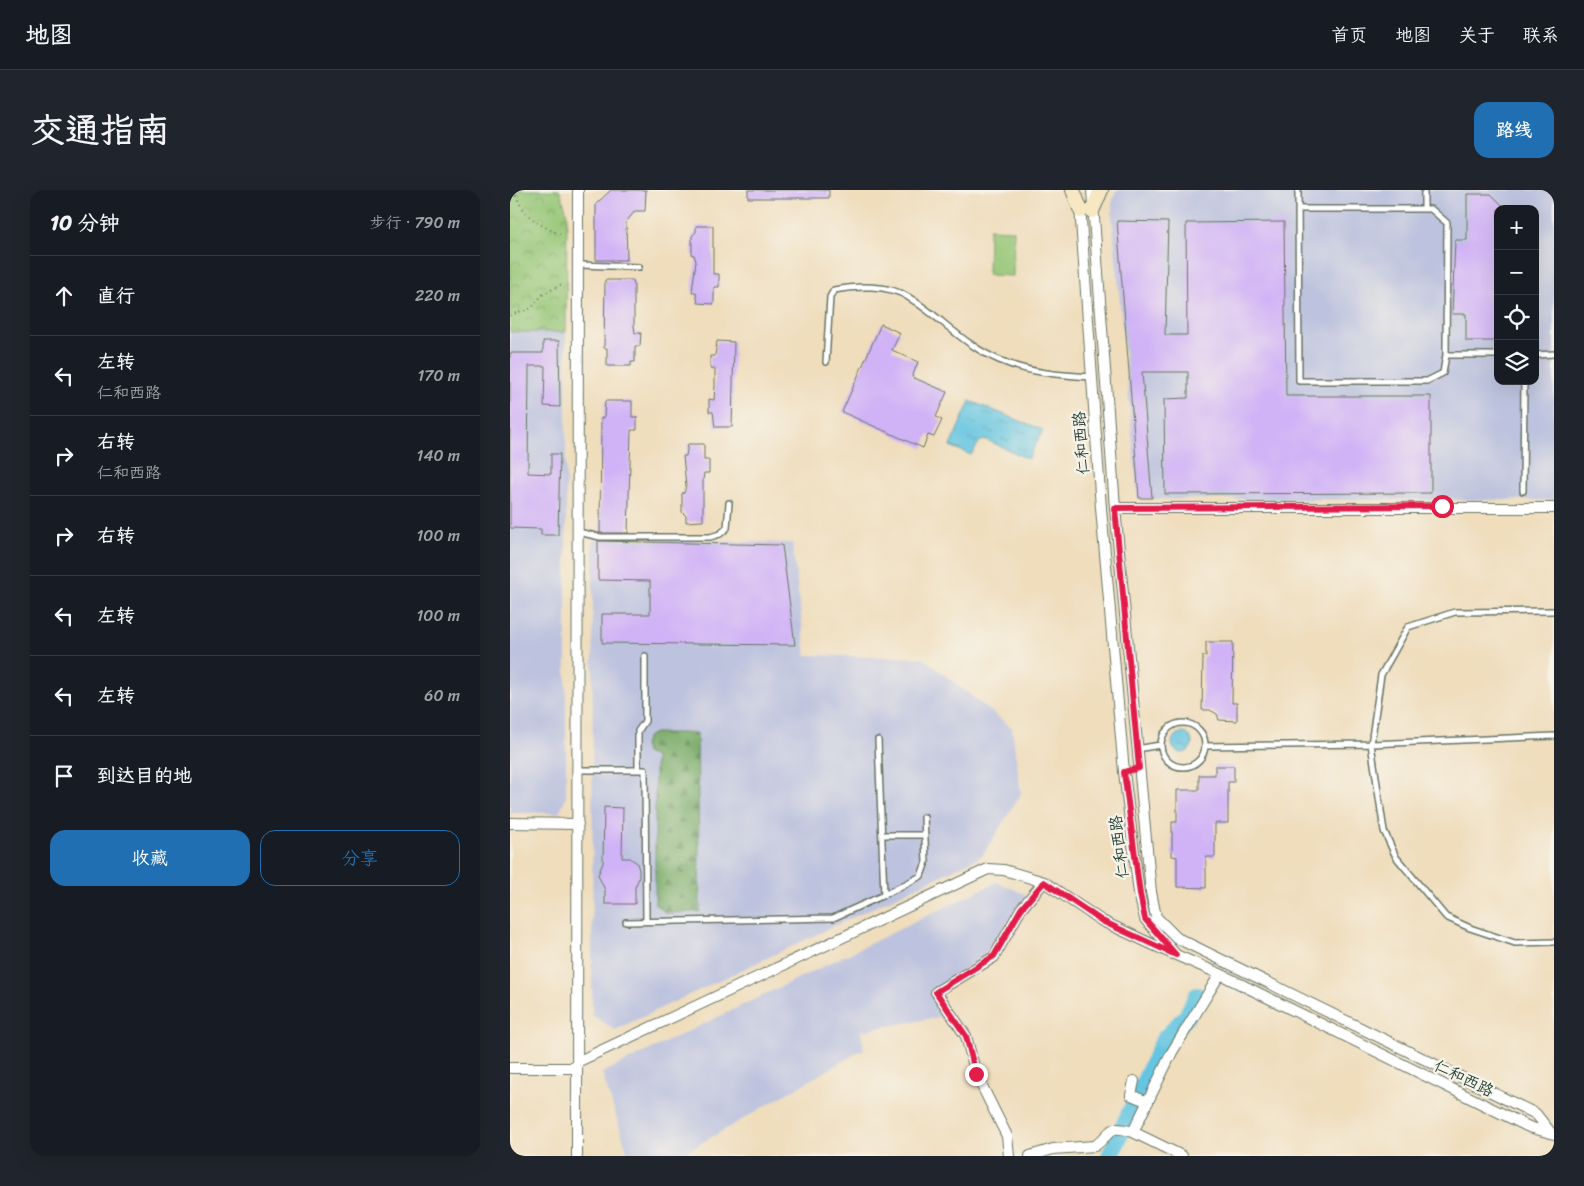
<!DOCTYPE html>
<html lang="zh">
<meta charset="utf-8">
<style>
:root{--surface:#171b24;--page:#20242c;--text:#f1f3f6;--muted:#9ea1a6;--line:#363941;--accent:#1f6fb2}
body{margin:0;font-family:Sriracha,"LXGW WenKai TC",sans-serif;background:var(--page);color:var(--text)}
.controls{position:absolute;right:15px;top:15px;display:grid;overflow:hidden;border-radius:10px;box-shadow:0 5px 20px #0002}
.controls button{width:45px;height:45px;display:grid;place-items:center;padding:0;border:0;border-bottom:1px solid var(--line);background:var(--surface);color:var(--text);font:25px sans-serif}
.stop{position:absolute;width:15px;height:15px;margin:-11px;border:4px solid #e11d48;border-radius:50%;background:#fff}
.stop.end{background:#e11d48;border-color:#fff;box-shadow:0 1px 5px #0008}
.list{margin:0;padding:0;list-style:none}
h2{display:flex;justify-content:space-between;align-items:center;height:65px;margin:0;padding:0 20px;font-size:21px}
h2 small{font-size:16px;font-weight:400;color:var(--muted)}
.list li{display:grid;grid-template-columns:32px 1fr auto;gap:15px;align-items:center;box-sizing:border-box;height:80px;padding:0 20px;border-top:1px solid var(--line)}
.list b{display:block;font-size:19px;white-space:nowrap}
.list p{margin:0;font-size:16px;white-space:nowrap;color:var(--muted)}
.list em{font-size:16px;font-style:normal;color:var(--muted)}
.actions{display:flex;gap:10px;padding:15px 20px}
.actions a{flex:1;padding:11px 0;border:1px solid var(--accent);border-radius:15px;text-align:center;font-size:18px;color:var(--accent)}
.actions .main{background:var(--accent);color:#fff}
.icon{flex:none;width:28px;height:28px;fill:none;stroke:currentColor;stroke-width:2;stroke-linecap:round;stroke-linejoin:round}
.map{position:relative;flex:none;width:1044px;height:966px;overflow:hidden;border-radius:15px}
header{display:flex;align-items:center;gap:30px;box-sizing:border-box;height:70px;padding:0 25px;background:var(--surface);border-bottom:1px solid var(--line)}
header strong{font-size:24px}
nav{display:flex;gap:28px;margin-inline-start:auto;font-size:18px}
.intro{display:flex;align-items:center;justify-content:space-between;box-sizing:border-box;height:120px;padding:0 30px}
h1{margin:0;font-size:35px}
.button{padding:12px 22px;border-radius:15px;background:var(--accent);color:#fff;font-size:18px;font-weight:700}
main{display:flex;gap:30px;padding:0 30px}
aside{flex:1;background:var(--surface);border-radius:15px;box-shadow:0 5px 20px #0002}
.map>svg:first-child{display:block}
.industrial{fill:#bdc3de;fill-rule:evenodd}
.green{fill:#95c676;stroke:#5a8255}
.forest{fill:url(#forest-firs);stroke:#4c744e}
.park{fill:url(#park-crowns);stroke:#5a8255}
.water{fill:url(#water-ripples);stroke:#41818a}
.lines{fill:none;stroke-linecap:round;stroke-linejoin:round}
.river{stroke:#63c5e1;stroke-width:18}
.building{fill:#d0b2f6}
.lane-casing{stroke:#687564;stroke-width:8}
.street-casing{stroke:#687564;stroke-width:12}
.secondary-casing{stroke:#687564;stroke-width:16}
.path{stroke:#687564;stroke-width:2;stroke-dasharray:1 4;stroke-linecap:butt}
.lane{stroke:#fff;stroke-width:5}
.street{stroke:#fff;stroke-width:10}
.secondary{stroke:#f7e8c3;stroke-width:14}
.route{stroke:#e11d48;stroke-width:6}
.labels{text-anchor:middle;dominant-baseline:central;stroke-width:4.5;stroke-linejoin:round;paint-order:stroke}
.street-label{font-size:16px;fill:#1f3d34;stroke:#f7f3e8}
</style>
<header>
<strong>地图</strong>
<nav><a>首页</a><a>地图</a><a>关于</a><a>联系</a></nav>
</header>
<div class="intro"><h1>交通指南</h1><a class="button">路线</a></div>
<main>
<aside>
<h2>10 分钟<small>步行 · 790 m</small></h2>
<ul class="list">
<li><svg class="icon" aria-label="ahead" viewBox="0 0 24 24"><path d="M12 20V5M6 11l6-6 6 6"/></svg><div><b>直行</b></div><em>220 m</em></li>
<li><svg class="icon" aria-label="left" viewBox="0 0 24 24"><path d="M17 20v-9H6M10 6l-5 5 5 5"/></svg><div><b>左转</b><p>仁和西路</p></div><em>170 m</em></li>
<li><svg class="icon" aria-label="right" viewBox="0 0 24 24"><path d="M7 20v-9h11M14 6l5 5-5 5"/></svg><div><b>右转</b><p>仁和西路</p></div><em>140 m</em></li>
<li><svg class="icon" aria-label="right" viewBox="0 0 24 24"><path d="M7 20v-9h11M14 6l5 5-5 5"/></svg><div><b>右转</b></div><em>100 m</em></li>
<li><svg class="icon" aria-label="left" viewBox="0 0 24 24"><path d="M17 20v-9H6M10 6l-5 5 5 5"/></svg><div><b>左转</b></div><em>100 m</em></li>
<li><svg class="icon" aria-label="left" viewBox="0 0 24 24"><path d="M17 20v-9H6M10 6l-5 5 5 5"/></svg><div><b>左转</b></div><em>60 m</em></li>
<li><svg class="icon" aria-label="arrive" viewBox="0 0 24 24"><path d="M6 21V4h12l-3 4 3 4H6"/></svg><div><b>到达目的地</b></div></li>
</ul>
<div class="actions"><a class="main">收藏</a><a>分享</a></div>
</aside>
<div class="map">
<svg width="1044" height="966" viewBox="0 0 1044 966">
<defs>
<pattern id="forest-firs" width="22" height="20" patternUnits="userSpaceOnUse" patternTransform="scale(1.25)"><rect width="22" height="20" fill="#78ab67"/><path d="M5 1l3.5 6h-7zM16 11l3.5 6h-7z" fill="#628c56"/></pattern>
<pattern id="park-crowns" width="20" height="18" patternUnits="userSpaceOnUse" patternTransform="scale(1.25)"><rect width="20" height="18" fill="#95c676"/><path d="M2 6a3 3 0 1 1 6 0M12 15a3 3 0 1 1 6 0" fill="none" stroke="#79a262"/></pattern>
<pattern id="water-ripples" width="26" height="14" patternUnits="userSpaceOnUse" patternTransform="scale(1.25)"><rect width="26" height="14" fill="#63c5e1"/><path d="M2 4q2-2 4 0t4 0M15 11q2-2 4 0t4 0" fill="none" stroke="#51a1b7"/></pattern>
</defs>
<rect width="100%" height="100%" fill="#f7f3e8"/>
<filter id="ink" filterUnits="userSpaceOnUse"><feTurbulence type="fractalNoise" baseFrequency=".02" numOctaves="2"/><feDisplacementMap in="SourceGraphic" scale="10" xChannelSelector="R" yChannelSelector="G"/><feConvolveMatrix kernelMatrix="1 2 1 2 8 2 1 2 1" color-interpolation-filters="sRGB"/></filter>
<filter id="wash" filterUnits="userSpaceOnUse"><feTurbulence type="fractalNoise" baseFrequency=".0096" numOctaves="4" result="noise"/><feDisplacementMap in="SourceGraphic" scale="20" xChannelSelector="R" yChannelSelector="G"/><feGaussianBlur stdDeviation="1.12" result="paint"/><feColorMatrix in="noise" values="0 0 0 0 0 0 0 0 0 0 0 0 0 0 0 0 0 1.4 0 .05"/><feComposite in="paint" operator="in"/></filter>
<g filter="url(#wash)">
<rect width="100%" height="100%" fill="#efddbc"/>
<!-- industrial -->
<path class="industrial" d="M 606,0 L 1044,0 L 1044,310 L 628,309 L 602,26 L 602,13 ZM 988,19 L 1025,19 L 1025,191 L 988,191 Z
M 0,142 L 56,142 L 56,607 L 49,623 L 0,623 Z
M 83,348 L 282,353 L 296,465 L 413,468 L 502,538 L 511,604 L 472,666 L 105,840 L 82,825 Z
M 487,692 L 517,705 L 474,766 L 420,802 L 435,826 L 351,841 L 354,859 L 169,966 L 119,966 L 92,883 Z"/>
<!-- green -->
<path class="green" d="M 479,39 L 504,40 L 503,86 L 478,85 Z"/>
<!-- forest -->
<path class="forest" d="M 145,543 L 187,543 L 190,722 L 156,723 L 145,714 L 145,567 L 136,563 L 134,555 L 137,547 Z"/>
<!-- park -->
<path class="park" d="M 0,0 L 50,0 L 57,24 L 56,142 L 0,142 Z"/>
<!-- water -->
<path class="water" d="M 460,211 L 533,240 L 518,269 L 477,250 L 470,251 L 461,265 L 440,256 Z
M662 553a10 10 0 1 1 20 0a10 10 0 1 1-20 0Z"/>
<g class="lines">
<!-- river -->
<path class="river" d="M 600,966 L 654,850 L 677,826 L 687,806"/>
</g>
<g id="blocks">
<!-- building -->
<path class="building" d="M 101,0 L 136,0 L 135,21 L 125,21 L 116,32 L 117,70 L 86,70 L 86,14 Z
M 238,0 L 319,0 L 319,8 L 238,8 Z
M 957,4 L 981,4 L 996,19 L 988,19 L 988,151 L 956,151 L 956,124 L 942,124 L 945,50 L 957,50 Z
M 607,31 L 658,32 L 655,145 L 677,145 L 676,33 L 774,32 L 776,206 L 921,206 L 921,303 L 655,304 L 654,209 L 678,208 L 678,182 L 632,182 L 642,308 L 629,308 Z
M 186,36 L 203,36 L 203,84 L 209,84 L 209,97 L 204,97 L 204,114 L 188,113 L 186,102 L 182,102 L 186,71 L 184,65 L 182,65 L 182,46 L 186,42 Z
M 95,90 L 123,90 L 124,95 L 124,136 L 125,143 L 131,143 L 130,156 L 125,156 L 125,172 L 121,172 L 121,176 L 97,176 L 97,158 L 94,158 Z
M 371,134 L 390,143 L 382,160 L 408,172 L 402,187 L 437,202 L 426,227 L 432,230 L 424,247 L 418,245 L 413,258 L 332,222 Z
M 33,151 L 49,151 L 50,217 L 34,216 L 35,176 L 19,176 L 18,283 L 41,284 L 41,264 L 50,264 L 48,345 L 31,345 L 31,339 L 0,338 L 0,163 L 33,163 Z
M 207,151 L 224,152 L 222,237 L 205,237 L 203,222 L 199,222 L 199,209 L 204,210 L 205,196 L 205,179 L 200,178 L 200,166 L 205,166 Z
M 95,211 L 122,211 L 122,227 L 127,227 L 127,240 L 121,240 L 118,343 L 90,343 L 91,228 L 94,227 Z
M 178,254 L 194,254 L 194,270 L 199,270 L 199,283 L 194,283 L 193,290 L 193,331 L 176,332 L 176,326 L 172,322 L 172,303 L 174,303 L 176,296 L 173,266 L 176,266 Z
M 88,351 L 272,355 L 285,455 L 92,453 L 92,424 L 140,424 L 140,391 L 88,390 Z
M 696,452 L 723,452 L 722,513 L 727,513 L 727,531 L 709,530 L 707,524 L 700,520 L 692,520 L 693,466 L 696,466 Z
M 705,576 L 724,576 L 724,592 L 718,592 L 718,633 L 705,633 L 705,667 L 696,667 L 696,698 L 667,697 L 667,667 L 662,666 L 662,632 L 667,632 L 667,600 L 689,600 L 689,585 L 705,585 Z
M 94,617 L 113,618 L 112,668 L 120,668 L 127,673 L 129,680 L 129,688 L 125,697 L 125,714 L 95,714 L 95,700 L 88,685 L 93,673 Z"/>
</g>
</g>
<g filter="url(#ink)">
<use href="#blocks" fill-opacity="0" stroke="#687564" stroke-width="1"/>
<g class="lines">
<!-- lane casing -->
<g class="lane-casing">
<path id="lane" d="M 788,0 L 789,191 L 917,191 L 933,183 L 936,165 L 937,33 L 921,19 L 790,19
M 914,19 L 914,3
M 69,75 L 129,77
M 936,165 L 988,165
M 1025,165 L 1044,164
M 316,172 L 320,107 L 324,100 C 346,96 378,94 398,107 C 430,126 453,155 489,170 C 519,183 549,185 582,187
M 1013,301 L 1014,191
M 68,342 L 90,347 L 200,347 L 210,344 L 217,338 L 219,313
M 1044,421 L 945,422 L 898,437 L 871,485 L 861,554 L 874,641 L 886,667 L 936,727 L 960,738 L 1005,753 L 1044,752
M651 555a22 22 0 1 1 44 0a22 22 0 1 1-44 0Z
M 695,556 L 861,554 L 1044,546
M 627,559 L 650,555
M 68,580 L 135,580 L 136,730
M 128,580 L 128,541 L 135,531 L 135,466
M 372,645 L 415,645
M 374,705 L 411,686 L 416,672 L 414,627
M 116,732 L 323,728 L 374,705 L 368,550"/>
</g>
<!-- street casing -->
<g class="street-casing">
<path id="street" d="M 582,0 L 605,318 L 641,702 L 646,727 L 667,748 L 1026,924 L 1041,943
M 570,16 L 591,318 L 614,582 L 629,703 L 635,729 L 666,765 L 710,784 L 1019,937 L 1044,944
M 605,318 L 1044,318
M 0,633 L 68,634
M 67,872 L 478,679 L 494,680 L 534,692 L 592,731 L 663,764
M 0,878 L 67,878
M 624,891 L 621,905 L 638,912
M 67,966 L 68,0
M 499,966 L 497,946 L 466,884 L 456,846 L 426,802 L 484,767 L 511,719 L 534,692
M 520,966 L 543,959 L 585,956 C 604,942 596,934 623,942
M 672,966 L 623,942 L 662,862 L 710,784"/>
</g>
<!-- secondary casing -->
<g class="secondary-casing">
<path id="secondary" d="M 563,0 L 571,21
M 582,21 L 591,0"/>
</g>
<!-- path -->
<path class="path" d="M 5,0 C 10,25 30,36 52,45
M 0,7 L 6,6
M 0,125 L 22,118 L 32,105 L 52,94"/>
<!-- lane -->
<use href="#lane" class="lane"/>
<!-- street -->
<use href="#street" class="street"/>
<!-- secondary -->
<use href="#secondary" class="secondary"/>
</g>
</g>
<g class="lines" filter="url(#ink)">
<!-- route -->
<path class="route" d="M 466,884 L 456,846 L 426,802 L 484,766 L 511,719 L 534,692 L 592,731 L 666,765 L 635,729 L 630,704 L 614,582 L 629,578 L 605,318 L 932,316"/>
</g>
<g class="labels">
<!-- street labels -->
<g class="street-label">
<text transform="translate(571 253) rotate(-94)">仁和西路</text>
<text transform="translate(609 657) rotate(-97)">仁和西路</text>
<text transform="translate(954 888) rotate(26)">仁和西路</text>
</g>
</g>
</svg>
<div class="controls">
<button>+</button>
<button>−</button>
<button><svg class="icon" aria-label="locate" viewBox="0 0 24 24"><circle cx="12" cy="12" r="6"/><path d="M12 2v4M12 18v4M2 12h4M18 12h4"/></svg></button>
<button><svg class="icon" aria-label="layers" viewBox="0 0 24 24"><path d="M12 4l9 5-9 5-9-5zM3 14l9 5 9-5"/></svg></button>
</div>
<div class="stop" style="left:932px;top:316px"></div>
<div class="stop end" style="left:466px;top:884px"></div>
</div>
</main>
